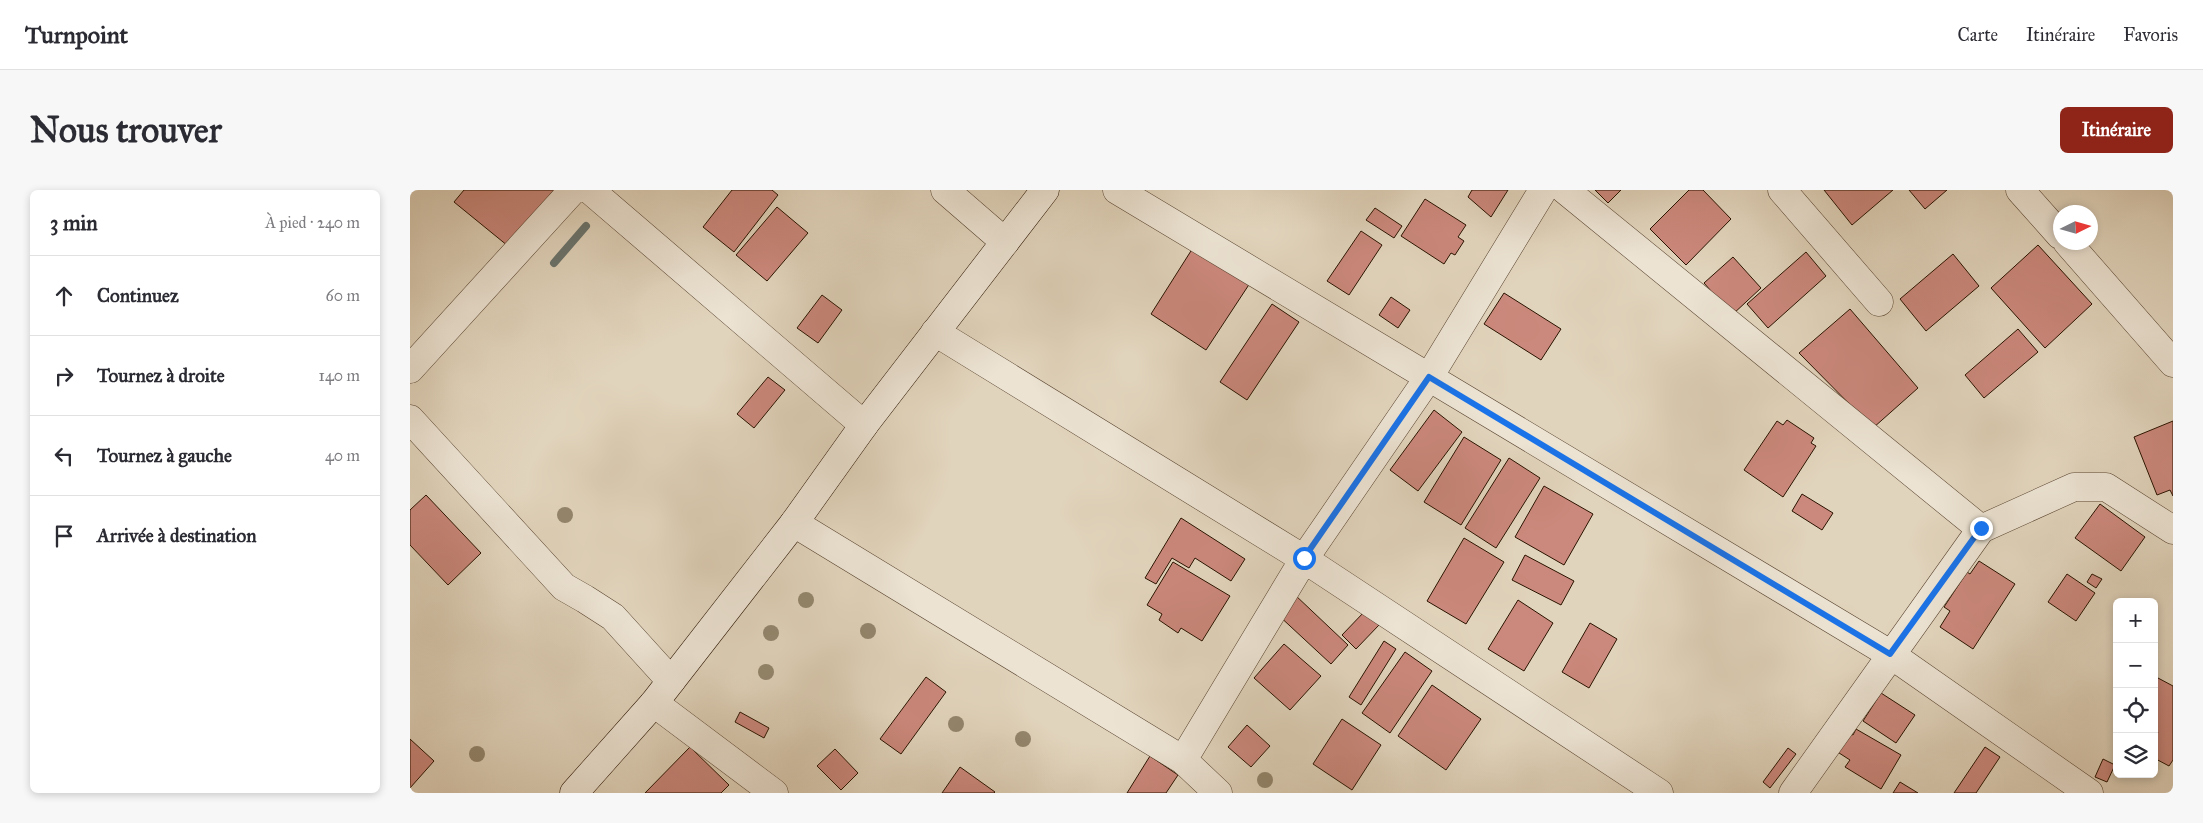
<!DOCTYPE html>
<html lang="fr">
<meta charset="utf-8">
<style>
:root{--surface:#fff;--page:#f7f7f7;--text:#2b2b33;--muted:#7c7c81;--line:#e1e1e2;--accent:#8f2418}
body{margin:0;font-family:"IM FELL Great Primer",serif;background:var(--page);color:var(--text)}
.controls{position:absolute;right:15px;bottom:15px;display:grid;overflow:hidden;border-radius:8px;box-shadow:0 2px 8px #0003}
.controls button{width:45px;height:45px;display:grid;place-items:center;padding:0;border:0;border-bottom:1px solid var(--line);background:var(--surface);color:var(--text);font:25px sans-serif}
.compass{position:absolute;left:1643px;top:15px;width:45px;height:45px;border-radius:50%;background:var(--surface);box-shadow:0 2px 8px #0003;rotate:85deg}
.stop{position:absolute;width:15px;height:15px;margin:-11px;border:4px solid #1a73e8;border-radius:50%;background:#fff}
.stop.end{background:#1a73e8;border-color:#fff;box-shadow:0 1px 5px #0008}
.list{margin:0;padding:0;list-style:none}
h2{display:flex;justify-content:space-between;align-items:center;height:65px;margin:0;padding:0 20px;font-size:21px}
h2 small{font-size:16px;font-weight:400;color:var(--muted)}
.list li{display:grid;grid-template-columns:32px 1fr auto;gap:15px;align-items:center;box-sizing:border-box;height:80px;padding:0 20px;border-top:1px solid var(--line)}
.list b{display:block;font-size:19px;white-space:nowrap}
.list em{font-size:16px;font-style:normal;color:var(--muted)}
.icon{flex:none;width:28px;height:28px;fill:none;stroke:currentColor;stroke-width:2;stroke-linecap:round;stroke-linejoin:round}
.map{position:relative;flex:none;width:1763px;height:603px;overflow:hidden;border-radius:8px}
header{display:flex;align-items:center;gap:30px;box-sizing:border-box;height:70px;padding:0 25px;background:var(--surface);border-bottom:1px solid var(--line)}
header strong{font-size:24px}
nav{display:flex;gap:28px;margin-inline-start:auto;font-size:18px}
.intro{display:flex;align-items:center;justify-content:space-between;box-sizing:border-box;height:120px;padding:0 30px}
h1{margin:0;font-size:35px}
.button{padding:12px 22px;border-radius:8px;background:var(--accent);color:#fff;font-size:18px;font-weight:700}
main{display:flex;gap:30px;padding:0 30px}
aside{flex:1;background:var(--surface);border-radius:8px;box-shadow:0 2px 8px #0003}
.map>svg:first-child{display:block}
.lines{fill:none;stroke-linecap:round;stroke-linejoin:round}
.stream{stroke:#6b756e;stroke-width:8}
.building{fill:#cb887c;stroke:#2a1300}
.street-casing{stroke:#58432f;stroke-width:29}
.secondary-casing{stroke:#2a1300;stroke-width:29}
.street{stroke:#ece3d3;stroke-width:28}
.secondary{stroke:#ece3d3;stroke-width:28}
.tree{fill:#93866d}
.route{stroke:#1a73e8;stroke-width:6}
</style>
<header>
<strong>Turnpoint</strong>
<nav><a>Carte</a><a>Itinéraire</a><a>Favoris</a></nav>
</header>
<div class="intro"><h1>Nous trouver</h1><a class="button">Itinéraire</a></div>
<main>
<aside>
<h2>3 min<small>À pied · 240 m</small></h2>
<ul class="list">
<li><svg class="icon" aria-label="ahead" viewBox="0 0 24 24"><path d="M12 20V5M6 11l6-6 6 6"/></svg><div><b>Continuez</b></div><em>60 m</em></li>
<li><svg class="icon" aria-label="right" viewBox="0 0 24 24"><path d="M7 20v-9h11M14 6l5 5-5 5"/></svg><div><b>Tournez à droite</b></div><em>140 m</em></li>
<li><svg class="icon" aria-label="left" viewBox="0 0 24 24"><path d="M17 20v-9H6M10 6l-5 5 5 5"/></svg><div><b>Tournez à gauche</b></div><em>40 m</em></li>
<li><svg class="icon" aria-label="arrive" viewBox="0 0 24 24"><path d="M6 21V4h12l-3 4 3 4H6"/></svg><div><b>Arrivée à destination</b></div></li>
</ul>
</aside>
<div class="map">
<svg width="1763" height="603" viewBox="0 0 1763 603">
<rect width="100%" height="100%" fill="#e1d4bc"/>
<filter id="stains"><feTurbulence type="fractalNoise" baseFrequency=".004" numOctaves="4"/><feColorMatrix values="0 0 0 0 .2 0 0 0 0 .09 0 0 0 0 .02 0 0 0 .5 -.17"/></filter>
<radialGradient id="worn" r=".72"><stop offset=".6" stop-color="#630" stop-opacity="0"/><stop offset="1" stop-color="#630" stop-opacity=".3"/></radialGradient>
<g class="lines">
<!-- stream -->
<path class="stream" d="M 144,73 L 176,36"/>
</g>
<!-- building -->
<path class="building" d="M 54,0 L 144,0 L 98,56 L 44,12 Z
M 322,0 L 362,0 L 368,5 L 324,62 L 293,37 Z
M 1062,0 L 1098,0 L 1081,27 L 1058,7 Z
M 1185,0 L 1211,0 L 1198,13 Z
M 1279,0 L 1293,0 L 1321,29 L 1276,75 L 1240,39 Z
M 1414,0 L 1483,0 L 1442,35 Z
M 1499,0 L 1537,0 L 1515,19 Z
M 1015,9 L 1056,35 L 1048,47 L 1054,51 L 1045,65 L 1041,63 L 1034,74 L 991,46 Z
M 367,17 L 398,43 L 357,91 L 326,65 Z
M 965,18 L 992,36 L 984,48 L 956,30 Z
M 951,41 L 972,55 L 939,105 L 917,91 Z
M 786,53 L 842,90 L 796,160 L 741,124 Z
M 1628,55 L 1682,114 L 1635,158 L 1581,98 Z
M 1396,62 L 1416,86 L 1358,138 L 1337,114 Z
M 1543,64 L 1569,96 L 1516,141 L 1490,109 Z
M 1323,67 L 1351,98 L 1322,125 L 1294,93 Z
M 1094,103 L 1151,139 L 1131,170 L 1074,134 Z
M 412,105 L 432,120 L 408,153 L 387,138 Z
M 981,107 L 1000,120 L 988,138 L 969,125 Z
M 862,114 L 889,132 L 837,210 L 810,192 Z
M 1440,119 L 1508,198 L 1463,238 L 1389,163 Z
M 1608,139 L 1628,162 L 1574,208 L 1555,185 Z
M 358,187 L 375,200 L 344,238 L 327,224 Z
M 1024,220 L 1052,242 L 1008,301 L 980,280 Z
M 1377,230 L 1404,248 L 1401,253 L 1406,256 L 1373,307 L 1334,280 L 1367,231 L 1373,235 Z
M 1763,231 L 1763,306 L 1760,300 L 1747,305 L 1724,247 Z
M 1054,247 L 1091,270 L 1051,335 L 1014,312 Z
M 1099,268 L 1130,288 L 1086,358 L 1055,338 Z
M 1134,296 L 1183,324 L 1154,375 L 1105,347 Z
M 1392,304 L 1423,323 L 1412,340 L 1382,321 Z
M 16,305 L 71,363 L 38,395 L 0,355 L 0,320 Z
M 1690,314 L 1735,347 L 1711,381 L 1665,348 Z
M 771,328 L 835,369 L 821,391 L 785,368 L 779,378 L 762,368 L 746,394 L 735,388 Z
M 1054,348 L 1094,372 L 1056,434 L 1017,411 Z
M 1115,365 L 1164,391 L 1151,415 L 1102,390 Z
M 1569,371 L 1605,394 L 1563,459 L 1530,437 L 1540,421 L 1534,417 L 1557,382 L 1560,384 Z
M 763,372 L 820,406 L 792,451 L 771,438 L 768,443 L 749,430 L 752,424 L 737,415 Z
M 1657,384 L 1685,403 L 1666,431 L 1638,412 Z
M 1682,384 L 1692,389 L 1686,398 L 1677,392 Z
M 884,404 L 938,455 L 921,474 L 866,423 Z
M 1108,410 L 1143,433 L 1114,481 L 1078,459 Z
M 955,421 L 969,435 L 946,459 L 932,445 Z
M 1180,433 L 1207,449 L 1179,498 L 1152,482 Z
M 974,451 L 986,459 L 951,515 L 939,507 Z
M 874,454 L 911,486 L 880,520 L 844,488 Z
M 995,462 L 1022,481 L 980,543 L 952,523 Z
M 516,487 L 536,502 L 491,564 L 470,549 Z
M 1748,488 L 1763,496 L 1763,570 L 1759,576 L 1744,568 L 1744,549 L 1748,542 L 1745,541 L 1744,543 L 1744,495 Z
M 1022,495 L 1071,529 L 1036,580 L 988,546 Z
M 1471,503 L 1505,525 L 1486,553 L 1453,531 Z
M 330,522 L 359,538 L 354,548 L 325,532 Z
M 932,529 L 971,555 L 942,600 L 903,574 Z
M 837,535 L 860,556 L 841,577 L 818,557 Z
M 1446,539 L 1491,565 L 1471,599 L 1435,577 L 1440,570 L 1426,561 L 1437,542 L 1443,545 Z
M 0,549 L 24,571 L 0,598 Z
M 280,557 L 319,595 L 311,603 L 235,603 Z
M 1575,557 L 1590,567 L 1566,603 L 1544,603 Z
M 1378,558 L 1386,564 L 1360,598 L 1353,592 Z
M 425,559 L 448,583 L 431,600 L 407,576 Z
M 740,566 L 768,585 L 756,603 L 717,603 Z
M 1693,569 L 1705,575 L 1697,592 L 1685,587 Z
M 550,577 L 585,602 L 584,603 L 532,603 Z
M 1490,592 L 1508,603 L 1483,603 Z"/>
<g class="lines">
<!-- street casing -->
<g class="street-casing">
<path id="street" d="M 180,0 L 454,235
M 535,0 L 595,52
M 707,0 L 1480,464 L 1679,603
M 1155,0 L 1571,339
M 1372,0 L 1469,112
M 1610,0 L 1650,45
M 1657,52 L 1763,173
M 525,142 L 894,369 L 1249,603
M 0,179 L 163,0
M 0,229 L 154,397 L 175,409 L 203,427 L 261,491
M 384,333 L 773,570 L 808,603
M 244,513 L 364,603
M 773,570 L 894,369 L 1019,187 L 1133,0
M 1383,603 L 1571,339 L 1664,297 L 1696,297 L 1763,340"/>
</g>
<!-- secondary casing -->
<g class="secondary-casing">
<path id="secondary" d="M 164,603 L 244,513 L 384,333 L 454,235 L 635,0"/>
</g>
<!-- street -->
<use href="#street" class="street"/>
<!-- secondary -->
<use href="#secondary" class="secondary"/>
</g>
<!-- trees -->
<g class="tree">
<circle cx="155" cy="325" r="8"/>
<circle cx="396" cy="410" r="8"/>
<circle cx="458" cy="441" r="8"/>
<circle cx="361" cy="443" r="8"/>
<circle cx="356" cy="482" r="8"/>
<circle cx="546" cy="534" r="8"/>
<circle cx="613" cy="549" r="8"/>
<circle cx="67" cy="564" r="8"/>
<circle cx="855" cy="590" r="8"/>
</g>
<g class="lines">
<!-- route -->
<path class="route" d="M 894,368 L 1019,187 L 1480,464 L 1571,338"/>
</g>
<rect width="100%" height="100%" filter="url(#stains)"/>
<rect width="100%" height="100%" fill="url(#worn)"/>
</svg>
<div class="controls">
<button>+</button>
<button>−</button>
<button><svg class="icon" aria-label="locate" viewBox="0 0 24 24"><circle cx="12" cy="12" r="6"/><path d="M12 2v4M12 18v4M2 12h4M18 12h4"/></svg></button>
<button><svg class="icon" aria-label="layers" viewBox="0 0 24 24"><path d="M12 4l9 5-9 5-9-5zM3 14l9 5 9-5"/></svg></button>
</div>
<svg class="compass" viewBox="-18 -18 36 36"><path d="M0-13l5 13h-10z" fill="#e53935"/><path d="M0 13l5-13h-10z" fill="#7c7c81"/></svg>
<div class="stop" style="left:894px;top:368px"></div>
<div class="stop end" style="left:1571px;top:338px"></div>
</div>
</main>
